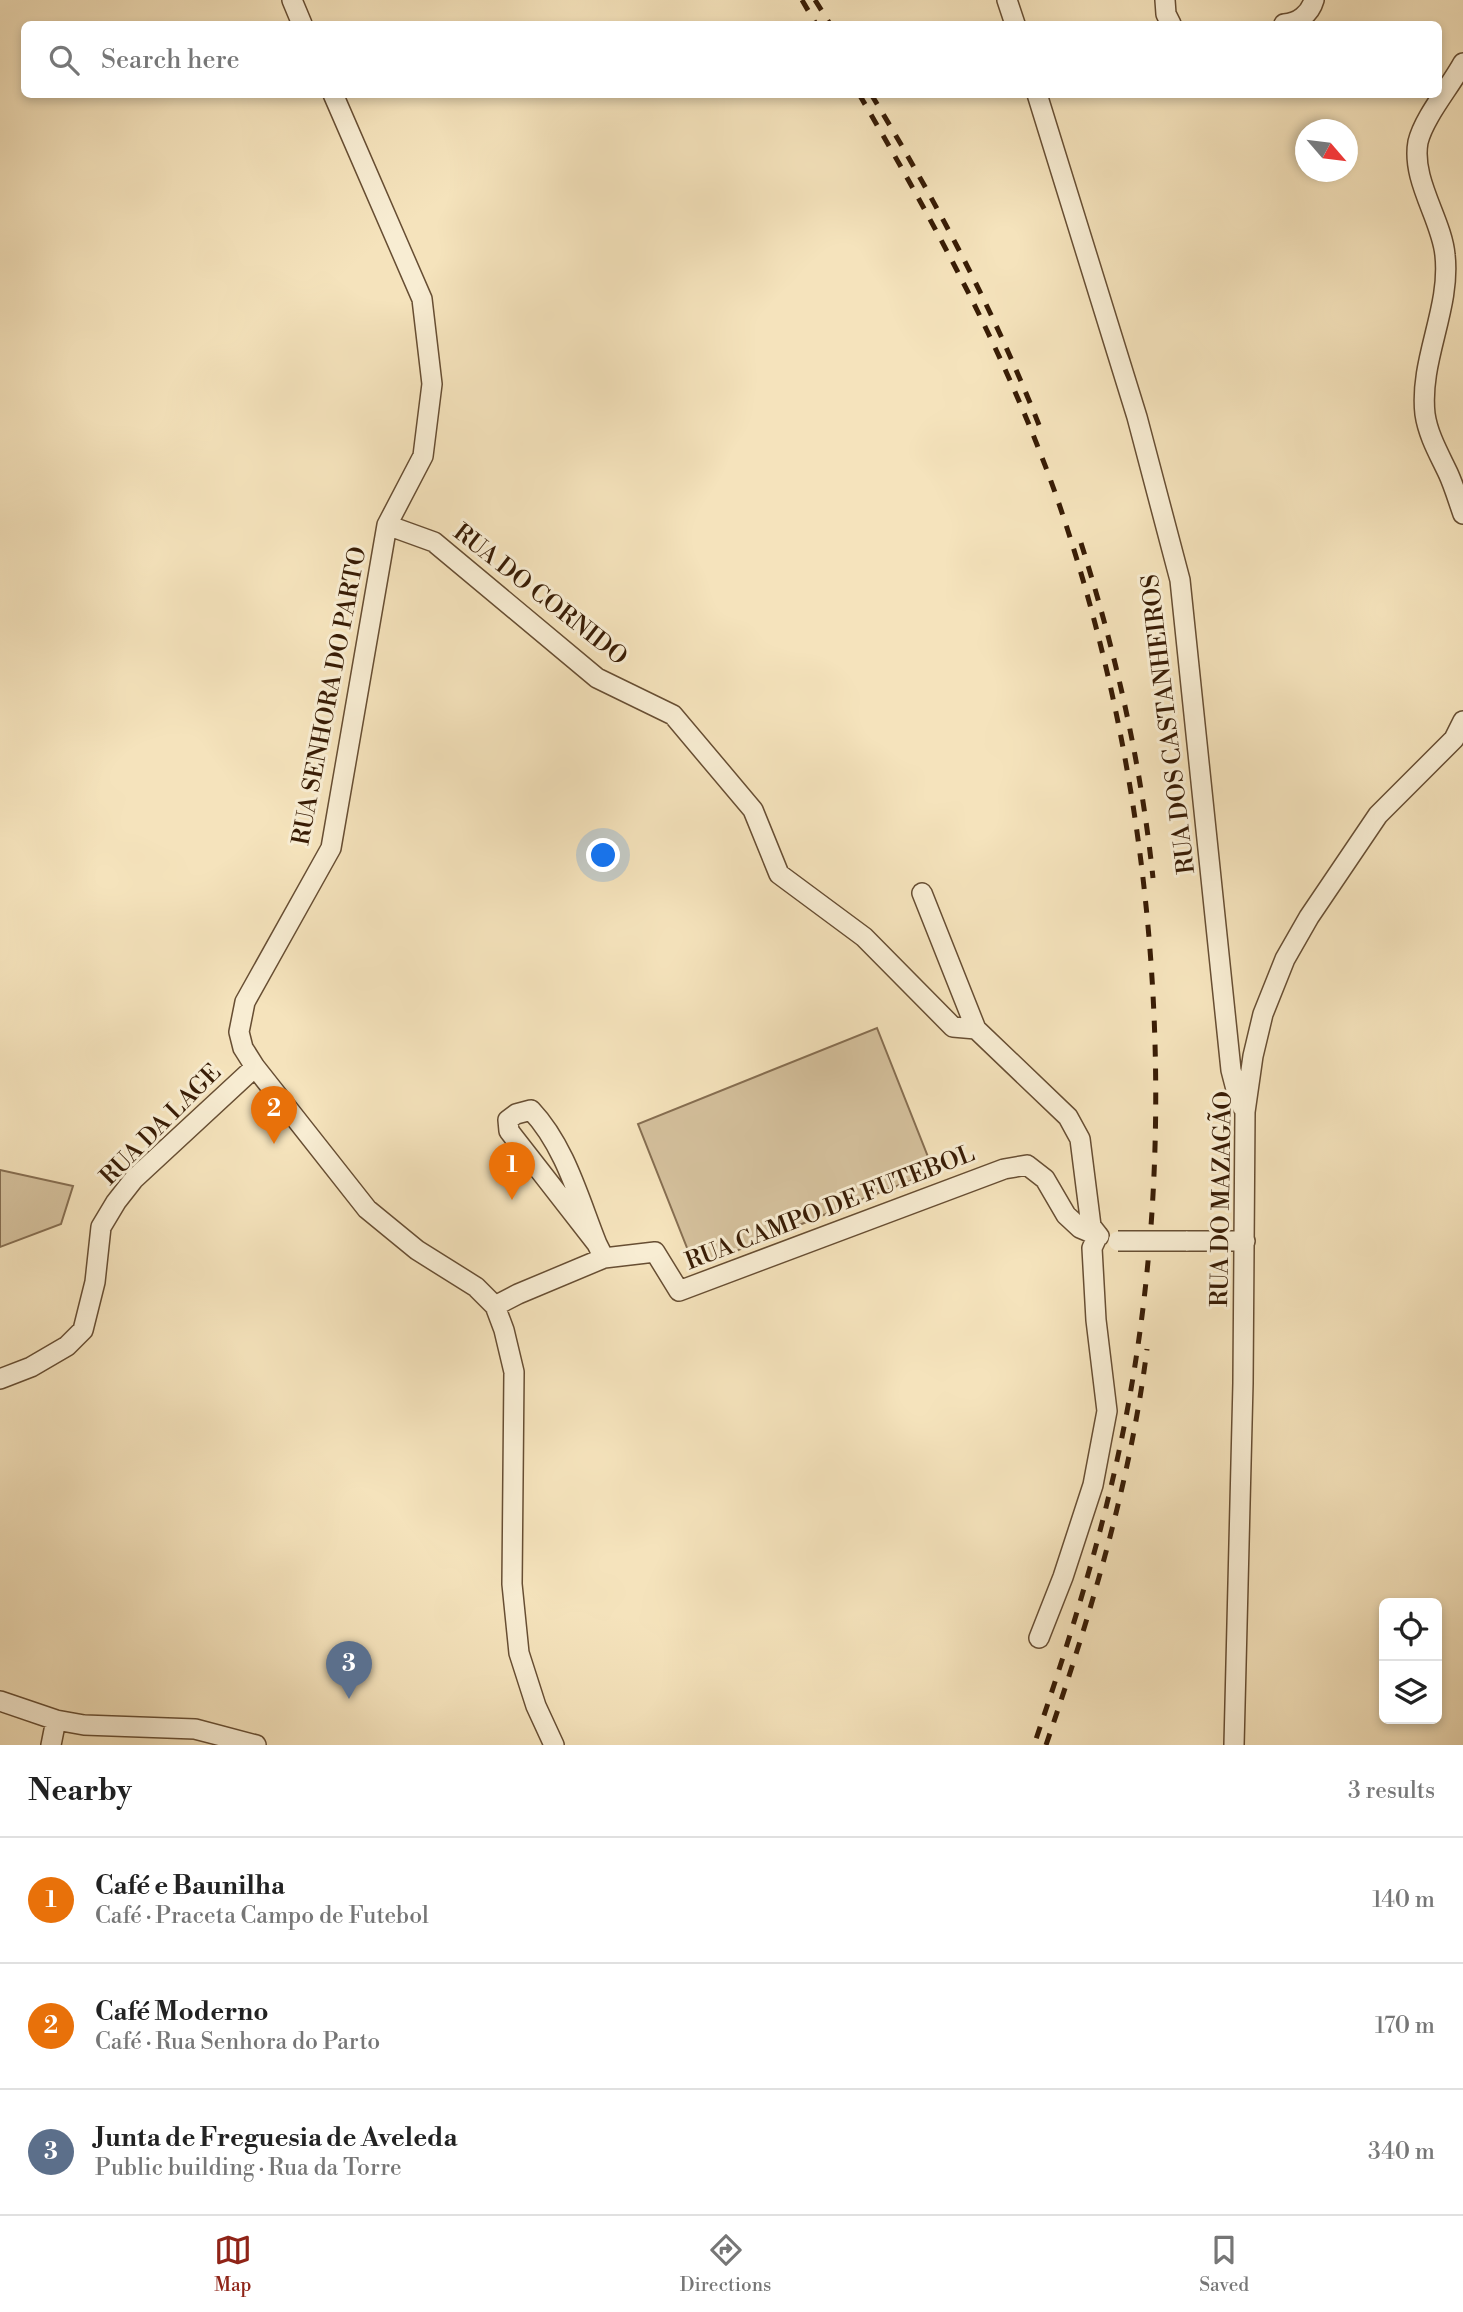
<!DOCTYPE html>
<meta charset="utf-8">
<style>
:root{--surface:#fff;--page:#f2f2f2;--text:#222;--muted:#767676;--line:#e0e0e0;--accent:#8f2418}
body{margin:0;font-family:"Libre Bodoni",serif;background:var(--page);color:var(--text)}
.controls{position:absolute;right:21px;bottom:21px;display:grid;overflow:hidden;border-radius:10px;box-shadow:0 4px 10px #0003}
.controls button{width:63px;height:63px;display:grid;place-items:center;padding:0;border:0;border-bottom:2px solid var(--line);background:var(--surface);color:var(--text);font:35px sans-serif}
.compass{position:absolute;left:1295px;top:119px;width:63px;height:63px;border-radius:50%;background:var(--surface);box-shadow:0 4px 10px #0003;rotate:118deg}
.you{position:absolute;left:604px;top:856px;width:24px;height:24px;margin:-18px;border:5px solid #fff;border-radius:50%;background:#1a73e8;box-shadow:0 0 0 10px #1a73e833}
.badge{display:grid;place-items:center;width:46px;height:46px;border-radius:50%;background:var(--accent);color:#fff;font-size:23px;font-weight:700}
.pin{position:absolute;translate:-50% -58px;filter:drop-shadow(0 2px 4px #0008)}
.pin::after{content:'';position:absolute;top:37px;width:24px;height:21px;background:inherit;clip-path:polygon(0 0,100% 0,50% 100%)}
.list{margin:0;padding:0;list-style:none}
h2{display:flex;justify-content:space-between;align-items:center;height:91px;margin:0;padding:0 28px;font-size:30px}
h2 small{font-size:23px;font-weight:400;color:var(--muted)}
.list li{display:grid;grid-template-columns:46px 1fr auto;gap:21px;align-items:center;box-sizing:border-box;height:126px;padding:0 28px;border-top:2px solid var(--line)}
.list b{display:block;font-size:26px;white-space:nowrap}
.list p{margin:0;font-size:23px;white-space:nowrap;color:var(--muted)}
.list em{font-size:23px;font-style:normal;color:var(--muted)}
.icon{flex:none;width:38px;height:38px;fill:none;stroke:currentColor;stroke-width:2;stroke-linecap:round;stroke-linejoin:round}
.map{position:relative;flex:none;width:1463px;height:1745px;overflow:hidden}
.search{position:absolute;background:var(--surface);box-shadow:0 4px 10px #0003;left:21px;right:21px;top:21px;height:77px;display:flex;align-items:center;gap:18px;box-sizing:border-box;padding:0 24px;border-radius:10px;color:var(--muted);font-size:26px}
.sheet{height:469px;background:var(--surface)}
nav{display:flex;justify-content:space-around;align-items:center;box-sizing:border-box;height:98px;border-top:2px solid var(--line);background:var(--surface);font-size:19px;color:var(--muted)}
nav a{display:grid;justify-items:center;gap:4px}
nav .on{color:var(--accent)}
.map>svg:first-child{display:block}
.green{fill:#d5c19d;stroke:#866e51;stroke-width:2}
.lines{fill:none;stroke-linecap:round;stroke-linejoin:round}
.minor-casing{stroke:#674e33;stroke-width:22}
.minor{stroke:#f8edd3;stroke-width:19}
.rail{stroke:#381c05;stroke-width:5;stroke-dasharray:12 12;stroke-linecap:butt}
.minor-bridge-casing{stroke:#674e33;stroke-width:22;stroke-linecap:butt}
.minor-bridge{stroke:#f8edd3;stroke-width:19}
.labels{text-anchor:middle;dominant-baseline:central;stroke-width:6;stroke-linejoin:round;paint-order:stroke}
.street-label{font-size:24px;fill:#381c05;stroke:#f8edd3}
</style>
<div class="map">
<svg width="1463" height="1745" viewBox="0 0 1463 1745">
<rect width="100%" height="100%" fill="#f5e3bc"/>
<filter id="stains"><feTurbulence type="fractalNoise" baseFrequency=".00286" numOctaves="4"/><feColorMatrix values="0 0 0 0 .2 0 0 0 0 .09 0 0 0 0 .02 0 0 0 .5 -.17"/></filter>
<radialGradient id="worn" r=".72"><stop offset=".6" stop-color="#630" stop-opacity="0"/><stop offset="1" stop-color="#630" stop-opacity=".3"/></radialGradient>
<!-- green -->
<path class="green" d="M 877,1028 L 934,1172 L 855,1202 L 695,1268 L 638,1124 Z
M 0,1170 L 73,1186 L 61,1224 L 0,1247 Z"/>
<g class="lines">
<!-- minor casing -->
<g class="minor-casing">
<path id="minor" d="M 292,0 L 302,24
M 1007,0 L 1015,24
M 1165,0 L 1166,14 L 1171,24
M 1284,24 C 1298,23 1310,14 1314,0
M 1463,63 C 1450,87 1424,117 1418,142 C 1411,180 1442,220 1445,255 C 1451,309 1419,360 1425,414 C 1428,435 1439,454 1448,473 C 1454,486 1458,500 1463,514
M 333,94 L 422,299 L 432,384 L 423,456 L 387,525 L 331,848 L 245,1002 L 239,1032 L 243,1048 L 255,1067 L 367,1209 L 417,1250 L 476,1287 L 495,1306 L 504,1330 L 514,1372 L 512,1584 L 519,1653 L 536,1706 L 554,1745
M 1037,94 L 1137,417 L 1180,580 L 1231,1070 L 1238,1097 L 1243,1108
M 387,525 L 434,542 L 597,678 L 673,715 L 753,810 L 779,874 L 864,937 L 953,1027 L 976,1029 L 1068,1117 L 1080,1139 L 1091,1226 L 1098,1235
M 922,893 L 976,1029
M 1186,1241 L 1245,1241
M 597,1244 C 579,1199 565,1146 531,1110 L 516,1114 L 508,1120 L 509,1131 L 597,1244 L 604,1258
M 495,1306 L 518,1294 L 604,1258 L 655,1252 L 679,1291 L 1004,1169 L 1027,1165 L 1045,1179 L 1066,1215 L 1080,1228 L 1099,1236
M 0,1379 L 31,1367 L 67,1346 L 83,1330 L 95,1282 L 101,1227 L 116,1202 L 134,1179 L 255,1067
M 1039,1638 L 1063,1577 L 1093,1485 L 1107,1411 L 1096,1320 L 1092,1248 L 1098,1235
M 0,1701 L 56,1720 L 84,1725 L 195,1729 L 256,1745
M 51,1745 L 56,1720
M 1234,1745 L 1243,1383 L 1245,1112 L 1253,1056 L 1263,1014 L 1285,959 L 1309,917 L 1378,815 L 1454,739 L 1463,721"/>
</g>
<!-- minor -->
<use href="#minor" class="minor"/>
<!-- rail -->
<path class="rail" d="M 802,0 L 816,24
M 815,0 L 830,24
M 859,94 C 935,224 1007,356 1057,498 C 1154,779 1182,1102 1130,1395 C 1109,1515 1073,1630 1034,1745
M 871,94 C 936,201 993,309 1039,425
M 1081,543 C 1116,653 1141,764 1153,878
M 1046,1745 C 1090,1616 1130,1485 1147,1349"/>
<!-- minor-bridge casing -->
<g class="minor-bridge-casing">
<path id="minor-bridge" d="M 1118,1241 L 1186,1241"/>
</g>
<!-- minor-bridge -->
<use href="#minor-bridge" class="minor-bridge"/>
</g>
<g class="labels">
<!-- street labels -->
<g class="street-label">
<text transform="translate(540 595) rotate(38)">RUA DO CORNIDO</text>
<text transform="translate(330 696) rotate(-79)">RUA SENHORA DO PARTO</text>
<text transform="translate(1169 724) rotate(-97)">RUA DOS CASTANHEIROS</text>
<text transform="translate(161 1125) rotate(-45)">RUA DA LAGE</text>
<text transform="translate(1222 1199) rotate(-89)">RUA DO MAZAGÃO</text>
<text transform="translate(830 1208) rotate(-21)">RUA CAMPO DE FUTEBOL</text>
</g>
</g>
<rect width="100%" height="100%" filter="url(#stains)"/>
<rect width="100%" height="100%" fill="url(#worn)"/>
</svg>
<div class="controls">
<button><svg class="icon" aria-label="locate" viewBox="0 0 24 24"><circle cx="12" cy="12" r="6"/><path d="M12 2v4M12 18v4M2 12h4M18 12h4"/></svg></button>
<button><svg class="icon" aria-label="layers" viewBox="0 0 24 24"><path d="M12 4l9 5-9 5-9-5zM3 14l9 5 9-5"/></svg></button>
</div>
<svg class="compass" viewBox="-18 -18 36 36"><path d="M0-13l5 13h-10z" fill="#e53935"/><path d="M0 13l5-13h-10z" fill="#767676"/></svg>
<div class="you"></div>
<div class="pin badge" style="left:512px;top:1200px;background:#e8710a">1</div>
<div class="pin badge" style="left:274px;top:1144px;background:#e8710a">2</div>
<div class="pin badge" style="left:349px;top:1699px;background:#5c6f8a">3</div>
<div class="search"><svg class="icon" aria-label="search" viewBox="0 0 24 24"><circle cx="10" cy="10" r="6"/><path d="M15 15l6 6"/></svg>Search here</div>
</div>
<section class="sheet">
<h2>Nearby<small>3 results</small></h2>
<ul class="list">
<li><span class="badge" style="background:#e8710a">1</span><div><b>Café e Baunilha</b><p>Café · Praceta Campo de Futebol</p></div><em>140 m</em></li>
<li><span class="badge" style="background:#e8710a">2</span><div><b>Café Moderno</b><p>Café · Rua Senhora do Parto</p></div><em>170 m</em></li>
<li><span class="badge" style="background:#5c6f8a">3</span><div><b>Junta de Freguesia de Aveleda</b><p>Public building · Rua da Torre</p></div><em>340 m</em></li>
</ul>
</section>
<nav>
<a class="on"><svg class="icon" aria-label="map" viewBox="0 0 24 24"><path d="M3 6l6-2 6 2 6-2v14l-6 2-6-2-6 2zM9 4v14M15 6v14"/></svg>Map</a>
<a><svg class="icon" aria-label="directions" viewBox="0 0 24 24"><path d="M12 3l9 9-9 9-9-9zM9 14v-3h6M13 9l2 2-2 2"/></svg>Directions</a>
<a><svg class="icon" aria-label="saved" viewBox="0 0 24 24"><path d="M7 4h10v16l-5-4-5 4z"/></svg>Saved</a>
</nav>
